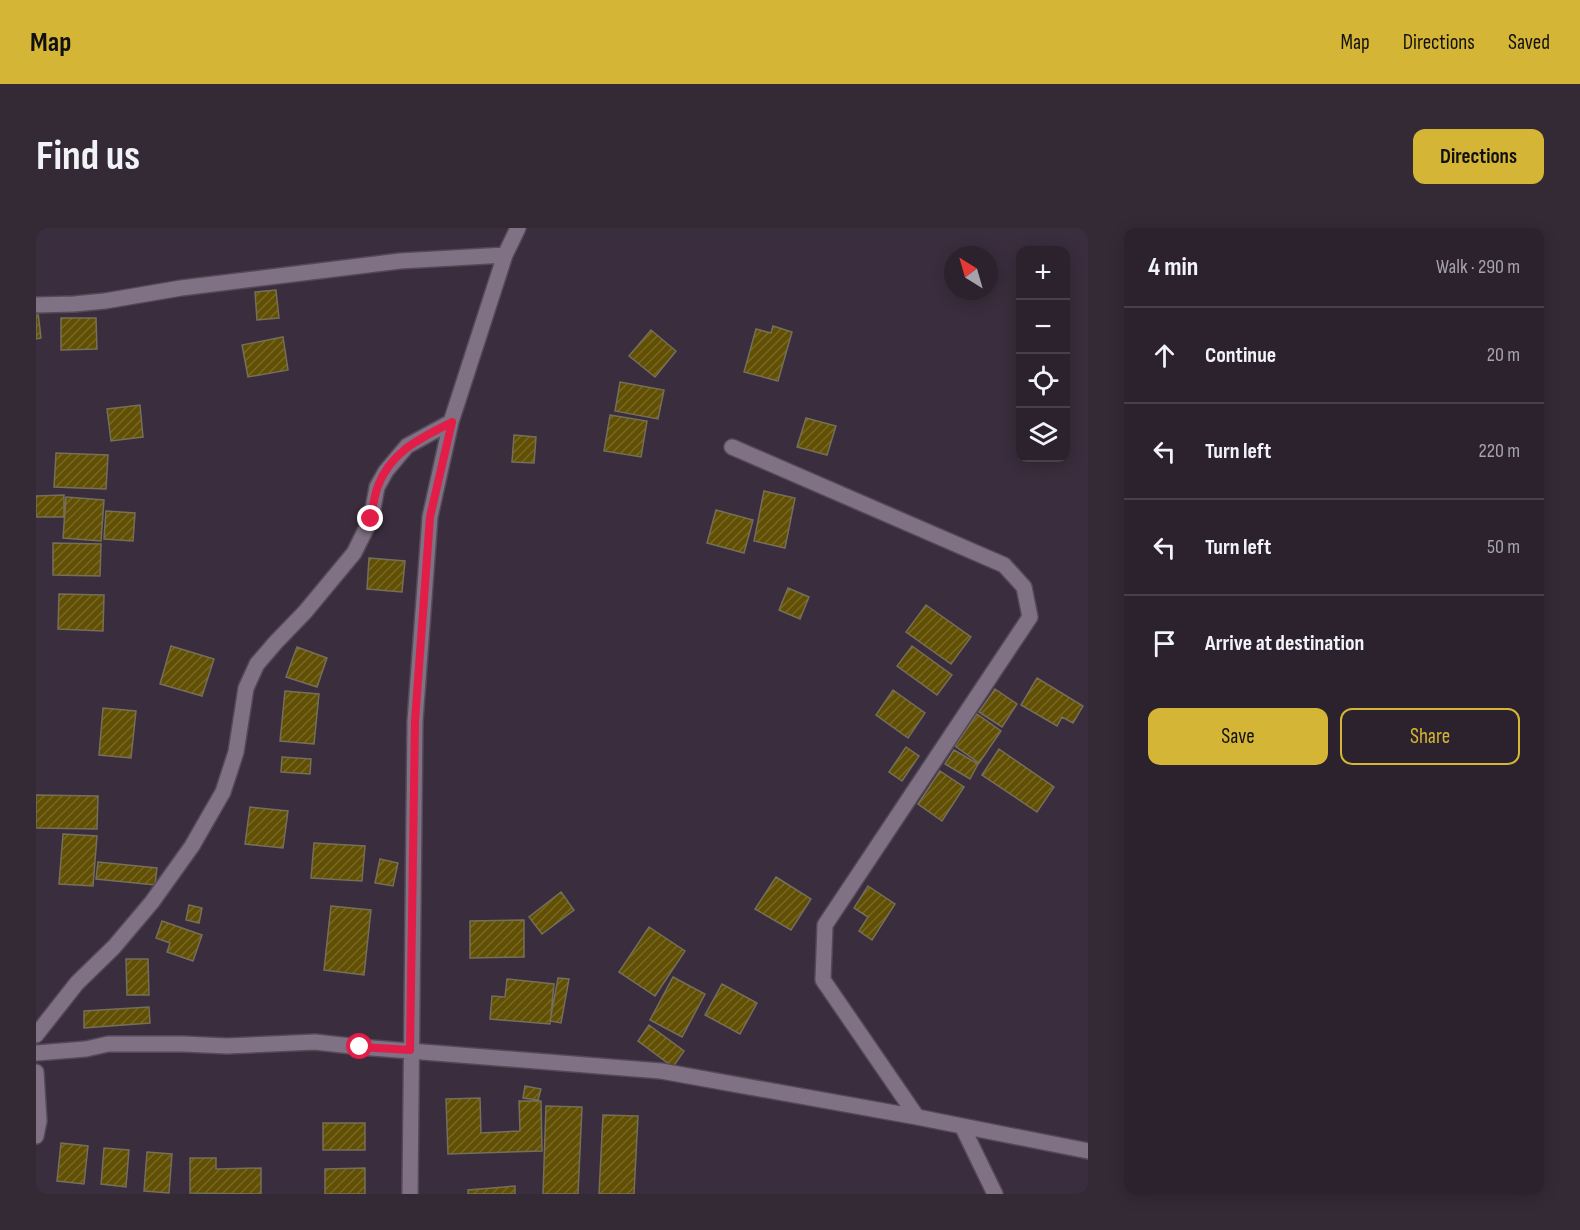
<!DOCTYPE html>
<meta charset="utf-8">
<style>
:root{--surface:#2c222e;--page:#342a36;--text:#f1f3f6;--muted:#a6a4aa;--line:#483f4a;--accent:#d5b535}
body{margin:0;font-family:"Sofia Sans Condensed",sans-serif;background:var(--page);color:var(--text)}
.controls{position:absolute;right:18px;top:18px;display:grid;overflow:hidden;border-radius:12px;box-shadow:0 3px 15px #0003}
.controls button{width:54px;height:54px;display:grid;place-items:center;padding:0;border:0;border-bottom:2px solid var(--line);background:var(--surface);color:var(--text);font:30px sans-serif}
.compass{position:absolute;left:908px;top:18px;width:54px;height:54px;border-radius:50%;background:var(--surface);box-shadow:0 3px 15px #0003;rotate:323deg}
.stop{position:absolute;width:18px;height:18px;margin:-14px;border:4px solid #e11d48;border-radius:50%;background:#fff}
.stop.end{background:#e11d48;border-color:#fff;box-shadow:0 2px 6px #0008}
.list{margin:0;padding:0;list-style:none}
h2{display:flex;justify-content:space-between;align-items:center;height:78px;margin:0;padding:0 24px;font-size:26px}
h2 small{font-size:20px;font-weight:400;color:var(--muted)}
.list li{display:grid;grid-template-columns:39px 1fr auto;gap:18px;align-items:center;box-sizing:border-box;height:96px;padding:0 24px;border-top:2px solid var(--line)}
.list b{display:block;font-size:22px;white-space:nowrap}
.list em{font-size:20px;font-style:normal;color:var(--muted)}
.actions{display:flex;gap:12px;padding:18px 24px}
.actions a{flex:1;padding:14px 0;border:2px solid var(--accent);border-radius:12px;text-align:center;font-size:21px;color:var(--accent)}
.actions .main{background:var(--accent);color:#111}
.icon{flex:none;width:33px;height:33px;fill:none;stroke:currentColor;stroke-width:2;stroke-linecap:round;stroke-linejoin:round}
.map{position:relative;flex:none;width:1052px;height:966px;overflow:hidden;border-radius:12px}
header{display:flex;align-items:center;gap:36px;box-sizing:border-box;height:84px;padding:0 30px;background:var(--accent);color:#111}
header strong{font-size:28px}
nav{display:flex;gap:33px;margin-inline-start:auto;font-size:21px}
.intro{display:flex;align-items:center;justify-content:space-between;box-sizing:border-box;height:144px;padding:0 36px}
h1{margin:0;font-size:42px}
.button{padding:15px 27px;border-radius:12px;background:var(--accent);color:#111;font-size:21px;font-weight:700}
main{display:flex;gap:36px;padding:0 36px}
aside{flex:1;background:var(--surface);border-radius:12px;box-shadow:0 3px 15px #0003}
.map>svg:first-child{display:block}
.building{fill:url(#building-hatch);stroke:#756f59;stroke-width:1.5}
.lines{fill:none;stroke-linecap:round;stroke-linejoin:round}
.minor-casing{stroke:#544957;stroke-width:18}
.minor{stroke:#807184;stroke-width:15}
.route{stroke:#e11d48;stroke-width:8}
</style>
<header>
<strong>Map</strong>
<nav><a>Map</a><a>Directions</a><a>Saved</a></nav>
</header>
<div class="intro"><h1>Find us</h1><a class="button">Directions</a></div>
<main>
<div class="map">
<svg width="1052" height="966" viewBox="0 0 1052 966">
<defs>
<pattern id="building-hatch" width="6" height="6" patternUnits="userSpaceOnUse" patternTransform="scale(1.5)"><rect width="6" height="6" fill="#615004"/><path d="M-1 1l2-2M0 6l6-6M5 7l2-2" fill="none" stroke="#776828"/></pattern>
</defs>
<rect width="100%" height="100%" fill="#3a2d3d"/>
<!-- building -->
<path class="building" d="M 240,62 L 243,90 L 221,92 L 219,64 Z
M 0,84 L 2,84 L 5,110 L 0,111 Z
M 25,90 L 60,90 L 61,121 L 25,122 Z
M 737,98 L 756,104 L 742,153 L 708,144 L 720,101 L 735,105 Z
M 615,102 L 640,123 L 619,149 L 593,128 Z
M 247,109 L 252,142 L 212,149 L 206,117 Z
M 584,154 L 628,162 L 622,191 L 579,183 Z
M 104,177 L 107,209 L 75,213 L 71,181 Z
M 574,187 L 611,193 L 605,229 L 568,223 Z
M 770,190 L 800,198 L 791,227 L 761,219 Z
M 478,207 L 500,209 L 498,235 L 476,234 Z
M 20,225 L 72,227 L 70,261 L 18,259 Z
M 728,263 L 759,270 L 749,320 L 718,313 Z
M 28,267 L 28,289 L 0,289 L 0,268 Z
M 30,269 L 68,272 L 65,313 L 27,310 Z
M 680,282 L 717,292 L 708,325 L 671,315 Z
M 70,283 L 99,285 L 97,313 L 68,311 Z
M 17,315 L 65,316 L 64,348 L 17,347 Z
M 333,330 L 369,333 L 366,364 L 331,361 Z
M 752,360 L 773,369 L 764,391 L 743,382 Z
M 23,366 L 68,367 L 67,403 L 22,401 Z
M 890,377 L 935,409 L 915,436 L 870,404 Z
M 135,418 L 178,431 L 166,468 L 124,456 Z
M 876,418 L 916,447 L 901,467 L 861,438 Z
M 261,419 L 291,430 L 281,459 L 250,449 Z
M 1001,450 L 1047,478 L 1037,495 L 1026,489 L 1021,498 L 985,477 Z
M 959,461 L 981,476 L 966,499 L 943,484 Z
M 857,462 L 889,485 L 872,510 L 840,487 Z
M 249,463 L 283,466 L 278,516 L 244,513 Z
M 67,480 L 100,483 L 95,530 L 63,527 Z
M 941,486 L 965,503 L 943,535 L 919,518 Z
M 870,519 L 883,528 L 866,553 L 853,544 Z
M 963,521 L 1018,559 L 1001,584 L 946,547 Z
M 918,522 L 942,536 L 934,551 L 909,536 Z
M 246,529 L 275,531 L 274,546 L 245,544 Z
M 904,543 L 928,559 L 906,593 L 882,576 Z
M 0,567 L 62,568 L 61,601 L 0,600 Z
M 214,579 L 252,583 L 247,620 L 209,616 Z
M 27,606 L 61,608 L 57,658 L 23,656 Z
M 278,615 L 329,618 L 326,653 L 275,650 Z
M 344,631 L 362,635 L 357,658 L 339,655 Z
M 62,634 L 121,640 L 119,657 L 60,651 Z
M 740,649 L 775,671 L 755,702 L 719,681 Z
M 832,658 L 859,676 L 836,712 L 823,703 L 832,689 L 818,680 Z
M 525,664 L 538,682 L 506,706 L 493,689 Z
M 153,677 L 166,680 L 163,695 L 150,692 Z
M 295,678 L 335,682 L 328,747 L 288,742 Z
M 488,692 L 488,729 L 434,730 L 434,693 Z
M 126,693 L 166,707 L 157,733 L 131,724 L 134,715 L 120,710 Z
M 613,699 L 649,723 L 619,768 L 583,744 Z
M 90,731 L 112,731 L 113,767 L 91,767 Z
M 637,749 L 669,766 L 646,809 L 614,792 Z
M 522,750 L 533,751 L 525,795 L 514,793 Z
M 471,751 L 518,756 L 514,796 L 454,791 L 456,768 L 469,769 Z
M 686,756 L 721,775 L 704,806 L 669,787 Z
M 113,779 L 114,795 L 48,800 L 48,783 Z
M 613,797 L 648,823 L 637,839 L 602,813 Z
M 489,858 L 505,861 L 502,872 L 487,870 Z
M 444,870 L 445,905 L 484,903 L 483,873 L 505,873 L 506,923 L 412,926 L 410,871 Z
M 510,878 L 546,879 L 542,966 L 507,966 Z
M 567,887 L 602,888 L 598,966 L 563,966 Z
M 287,895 L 329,895 L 329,922 L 287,922 Z
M 25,915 L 52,918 L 48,956 L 21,953 Z
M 68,920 L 93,922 L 90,959 L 65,956 Z
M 111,924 L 136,926 L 133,965 L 108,963 Z
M 154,930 L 180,930 L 180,941 L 225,940 L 225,966 L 154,965 Z
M 329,940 L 329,966 L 289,966 L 289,941 Z
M 479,958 L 479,966 L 432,966 L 432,962 Z"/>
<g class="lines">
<!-- minor casing -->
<g class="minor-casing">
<path id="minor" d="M 0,77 L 38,76 L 69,73 L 145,60 L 364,33 L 469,27
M 696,219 L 968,337 L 988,359 L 994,389 L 789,697 L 787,752 L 881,889
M 0,807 L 41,755 L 78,719 L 116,674 L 156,618 L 187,564 L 200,524 L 210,460 L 221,436 L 240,414 L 269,384 L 318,325 L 335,291 L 341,259 L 350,243 L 371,218 L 415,194
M 0,825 L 50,821 L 72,816 L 147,816 L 191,818 L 279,814 L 324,819 L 625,843 L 881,889 L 1052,923
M 0,844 L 3,893 L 0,908
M 926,898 L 959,966
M 374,966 L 379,493 L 394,289 L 415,194 L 469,27 L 482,0"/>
</g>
<!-- minor -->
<use href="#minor" class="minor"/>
</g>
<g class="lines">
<!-- route -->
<path class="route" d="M 324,819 L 374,822 L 379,493 L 394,289 L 416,194 C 385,210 355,223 342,258 C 338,268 337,280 335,291"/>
</g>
</svg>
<div class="controls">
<button>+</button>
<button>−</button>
<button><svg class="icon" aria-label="locate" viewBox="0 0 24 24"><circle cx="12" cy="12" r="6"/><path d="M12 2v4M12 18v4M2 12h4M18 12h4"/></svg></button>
<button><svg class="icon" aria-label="layers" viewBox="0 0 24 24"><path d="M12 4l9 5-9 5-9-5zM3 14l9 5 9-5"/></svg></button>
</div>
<svg class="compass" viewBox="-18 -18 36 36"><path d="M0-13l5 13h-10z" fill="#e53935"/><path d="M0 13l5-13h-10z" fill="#a6a4aa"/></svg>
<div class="stop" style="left:324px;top:819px"></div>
<div class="stop end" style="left:335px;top:291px"></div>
</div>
<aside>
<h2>4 min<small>Walk · 290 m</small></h2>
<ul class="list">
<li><svg class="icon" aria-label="ahead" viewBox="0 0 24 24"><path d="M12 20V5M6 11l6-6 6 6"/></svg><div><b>Continue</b></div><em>20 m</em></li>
<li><svg class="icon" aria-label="left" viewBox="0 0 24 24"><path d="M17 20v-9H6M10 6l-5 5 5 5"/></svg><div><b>Turn left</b></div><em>220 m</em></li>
<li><svg class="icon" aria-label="left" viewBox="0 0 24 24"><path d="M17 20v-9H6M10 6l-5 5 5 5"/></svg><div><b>Turn left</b></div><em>50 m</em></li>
<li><svg class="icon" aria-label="arrive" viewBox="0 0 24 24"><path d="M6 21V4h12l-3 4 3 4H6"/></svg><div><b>Arrive at destination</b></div></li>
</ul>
<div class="actions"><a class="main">Save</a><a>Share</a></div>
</aside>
</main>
